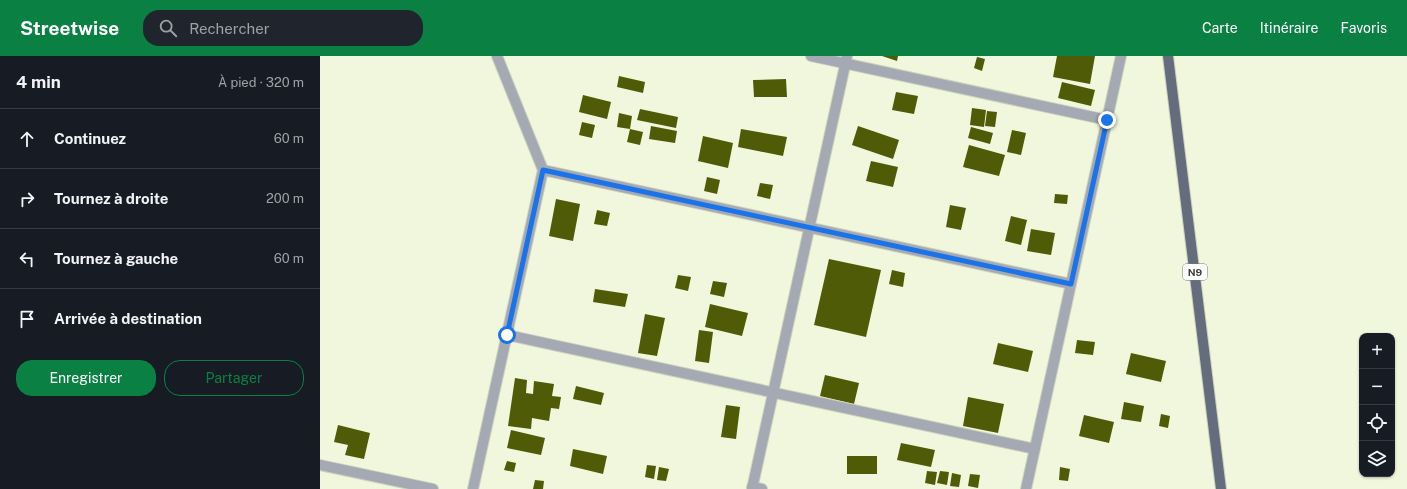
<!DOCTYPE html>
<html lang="fr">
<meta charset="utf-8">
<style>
:root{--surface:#171b24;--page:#20242c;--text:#f1f3f6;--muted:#9ea1a6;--line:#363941;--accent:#0b8043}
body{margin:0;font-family:"Public Sans",sans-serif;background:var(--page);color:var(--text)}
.controls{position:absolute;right:12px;bottom:12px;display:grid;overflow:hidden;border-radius:8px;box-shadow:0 1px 3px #0004}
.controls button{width:36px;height:36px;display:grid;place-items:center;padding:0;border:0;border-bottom:1px solid var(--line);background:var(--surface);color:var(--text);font:20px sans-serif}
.stop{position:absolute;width:12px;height:12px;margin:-9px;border:3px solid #1a73e8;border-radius:50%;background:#fff}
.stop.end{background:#1a73e8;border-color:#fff;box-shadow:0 1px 4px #0008}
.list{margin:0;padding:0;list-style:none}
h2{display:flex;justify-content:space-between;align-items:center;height:52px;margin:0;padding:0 16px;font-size:17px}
h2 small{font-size:13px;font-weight:400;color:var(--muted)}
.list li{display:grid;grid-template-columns:26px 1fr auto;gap:12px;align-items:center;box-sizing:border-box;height:60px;padding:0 16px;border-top:1px solid var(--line)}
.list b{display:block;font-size:15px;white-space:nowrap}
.list em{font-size:13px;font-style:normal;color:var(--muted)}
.actions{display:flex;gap:8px;padding:12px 16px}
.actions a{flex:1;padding:9px 0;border:1px solid var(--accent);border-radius:16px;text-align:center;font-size:14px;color:var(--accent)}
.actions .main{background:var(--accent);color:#fff}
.icon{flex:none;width:22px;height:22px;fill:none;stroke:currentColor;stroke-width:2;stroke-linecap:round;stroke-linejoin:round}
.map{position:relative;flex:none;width:1087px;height:433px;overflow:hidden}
header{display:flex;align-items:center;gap:24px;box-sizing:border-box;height:56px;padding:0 20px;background:var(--accent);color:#fff}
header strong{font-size:19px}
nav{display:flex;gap:22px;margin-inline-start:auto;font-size:14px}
.search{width:280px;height:36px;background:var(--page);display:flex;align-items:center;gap:10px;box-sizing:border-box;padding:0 14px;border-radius:16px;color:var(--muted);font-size:15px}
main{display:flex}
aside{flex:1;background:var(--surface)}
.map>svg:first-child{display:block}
.building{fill:#505b07}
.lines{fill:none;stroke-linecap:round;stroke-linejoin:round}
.street-casing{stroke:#ccd2ba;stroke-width:12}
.primary-casing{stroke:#ccd2ba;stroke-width:12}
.street{stroke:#a5a9b4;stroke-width:10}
.primary{stroke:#646c7e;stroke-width:10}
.route{stroke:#1a73e8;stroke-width:5}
.labels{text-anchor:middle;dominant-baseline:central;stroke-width:4;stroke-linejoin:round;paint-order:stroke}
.shield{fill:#fff;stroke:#767871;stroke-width:1}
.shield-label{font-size:10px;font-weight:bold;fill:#3c3e34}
</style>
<header>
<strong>Streetwise</strong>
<div class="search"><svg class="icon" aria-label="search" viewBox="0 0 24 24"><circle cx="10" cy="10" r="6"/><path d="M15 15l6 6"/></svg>Rechercher</div>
<nav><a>Carte</a><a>Itinéraire</a><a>Favoris</a></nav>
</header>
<main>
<aside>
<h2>4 min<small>À pied · 320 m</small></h2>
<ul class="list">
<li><svg class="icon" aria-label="ahead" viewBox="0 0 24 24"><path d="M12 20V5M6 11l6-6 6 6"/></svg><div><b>Continuez</b></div><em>60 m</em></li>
<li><svg class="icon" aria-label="right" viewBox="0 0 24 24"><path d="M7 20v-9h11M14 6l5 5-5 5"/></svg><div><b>Tournez à droite</b></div><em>200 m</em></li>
<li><svg class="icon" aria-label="left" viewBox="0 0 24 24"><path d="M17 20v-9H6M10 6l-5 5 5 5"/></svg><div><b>Tournez à gauche</b></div><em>60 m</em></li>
<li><svg class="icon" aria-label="arrive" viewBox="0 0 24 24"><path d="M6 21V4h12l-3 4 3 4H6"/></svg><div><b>Arrivée à destination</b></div></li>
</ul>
<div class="actions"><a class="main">Enregistrer</a><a>Partager</a></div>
</aside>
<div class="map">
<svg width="1087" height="433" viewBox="0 0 1087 433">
<rect width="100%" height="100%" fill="#f0f7dc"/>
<!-- building -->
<path class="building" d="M 562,0 L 578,0 L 577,5 Z
M 737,0 L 775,0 L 770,28 L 733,21 Z
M 657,1 L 665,3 L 662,15 L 654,12 Z
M 299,20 L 325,26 L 323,37 L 297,31 Z
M 466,23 L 467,41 L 434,41 L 433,24 Z
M 742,26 L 775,34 L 771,50 L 738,42 Z
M 576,36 L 598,40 L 594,58 L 572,54 Z
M 263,39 L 291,46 L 287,63 L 259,56 Z
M 652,52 L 666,54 L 664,71 L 650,69 Z
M 320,53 L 358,61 L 356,72 L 317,64 Z
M 667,55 L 677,56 L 675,71 L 665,70 Z
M 299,57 L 312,60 L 310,73 L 297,71 Z
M 262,66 L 275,69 L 272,82 L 259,79 Z
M 331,70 L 357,75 L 355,87 L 329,83 Z
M 538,70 L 579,84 L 573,103 L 532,89 Z
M 651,71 L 673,77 L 670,88 L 648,82 Z
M 310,73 L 323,76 L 320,89 L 307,86 Z
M 421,73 L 467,81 L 463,100 L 418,91 Z
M 692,74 L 706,77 L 701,99 L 687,96 Z
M 383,80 L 413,87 L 408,112 L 378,105 Z
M 649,89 L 685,99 L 679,120 L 643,111 Z
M 551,105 L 578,111 L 573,131 L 546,125 Z
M 387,121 L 400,124 L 397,138 L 384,135 Z
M 440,127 L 453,129 L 450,143 L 437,140 Z
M 735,138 L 748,139 L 747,148 L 734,147 Z
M 236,143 L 260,148 L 253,185 L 229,180 Z
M 630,149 L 646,152 L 641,174 L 626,171 Z
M 277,154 L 290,157 L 287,170 L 274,168 Z
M 691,160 L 707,164 L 701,189 L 685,185 Z
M 711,173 L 735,177 L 731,199 L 707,195 Z
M 509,203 L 561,214 L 546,281 L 494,269 Z
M 572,214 L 585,217 L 583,231 L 569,228 Z
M 358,219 L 371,221 L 368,235 L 355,232 Z
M 393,225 L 407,227 L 404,241 L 390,238 Z
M 275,233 L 308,238 L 305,251 L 273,246 Z
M 390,248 L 428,257 L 422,280 L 385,271 Z
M 325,258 L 345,262 L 337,300 L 318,297 Z
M 379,274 L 393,276 L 389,307 L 375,305 Z
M 757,284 L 775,286 L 773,299 L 755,297 Z
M 678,287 L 713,295 L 708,316 L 673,308 Z
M 811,297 L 846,305 L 841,326 L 806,318 Z
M 505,319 L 539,327 L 534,348 L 500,340 Z
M 195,322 L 207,324 L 206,337 L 213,338 L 214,325 L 234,328 L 232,340 L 241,341 L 239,353 L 231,352 L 229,365 L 212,362 L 211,373 L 188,370 Z
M 256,330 L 284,337 L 281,349 L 253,343 Z
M 648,341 L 684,348 L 678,377 L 643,370 Z
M 804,346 L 824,350 L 821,366 L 801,363 Z
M 406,349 L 420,351 L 416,383 L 401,381 Z
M 841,358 L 850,360 L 848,372 L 839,370 Z
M 764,359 L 794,366 L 789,387 L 759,380 Z
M 18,369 L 50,377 L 44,403 L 25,399 L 28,389 L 14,386 Z
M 191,374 L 225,382 L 221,399 L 187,392 Z
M 581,387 L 615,394 L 611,411 L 577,404 Z
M 253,393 L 287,400 L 283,418 L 250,410 Z
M 527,400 L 557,400 L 557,418 L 527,418 Z
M 187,405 L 196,407 L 194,416 L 184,414 Z
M 327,409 L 336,410 L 334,423 L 325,421 Z
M 339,411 L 349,413 L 346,425 L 337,424 Z
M 740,411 L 750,413 L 748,425 L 739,424 Z
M 607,415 L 617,416 L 615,429 L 605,427 Z
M 620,415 L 629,416 L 627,429 L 617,427 Z
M 632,417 L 641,419 L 639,431 L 630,430 Z
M 650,418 L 660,419 L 658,432 L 648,430 Z
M 215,424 L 224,425 L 223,433 L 213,433 Z"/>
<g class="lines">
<!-- street casing -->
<g class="street-casing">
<path id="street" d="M 491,0 L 787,64
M 223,114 L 751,228
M 187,279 L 715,393
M 0,409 L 113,433
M 432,431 L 442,433
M 153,433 L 223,114 L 177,0
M 432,433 L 527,0
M 706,433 L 801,0"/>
</g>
<!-- primary casing -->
<g class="primary-casing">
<path id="primary" d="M 848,0 L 901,433"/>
</g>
<!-- street -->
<use href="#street" class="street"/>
<!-- primary -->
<use href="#primary" class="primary"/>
</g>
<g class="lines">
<!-- route -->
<path class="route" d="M 187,279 L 223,114 L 751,228 L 787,64"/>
</g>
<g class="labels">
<!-- shield labels -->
<rect class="shield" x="863" y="208" width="24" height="16" rx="3"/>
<g class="shield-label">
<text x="875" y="216">N9</text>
</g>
</g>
</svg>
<div class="controls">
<button>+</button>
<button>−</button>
<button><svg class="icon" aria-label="locate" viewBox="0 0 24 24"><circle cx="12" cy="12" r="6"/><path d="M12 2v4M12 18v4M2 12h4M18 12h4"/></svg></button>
<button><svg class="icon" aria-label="layers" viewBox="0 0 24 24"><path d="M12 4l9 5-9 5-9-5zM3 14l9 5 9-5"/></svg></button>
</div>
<div class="stop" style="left:187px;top:279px"></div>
<div class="stop end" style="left:787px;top:64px"></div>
</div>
</main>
